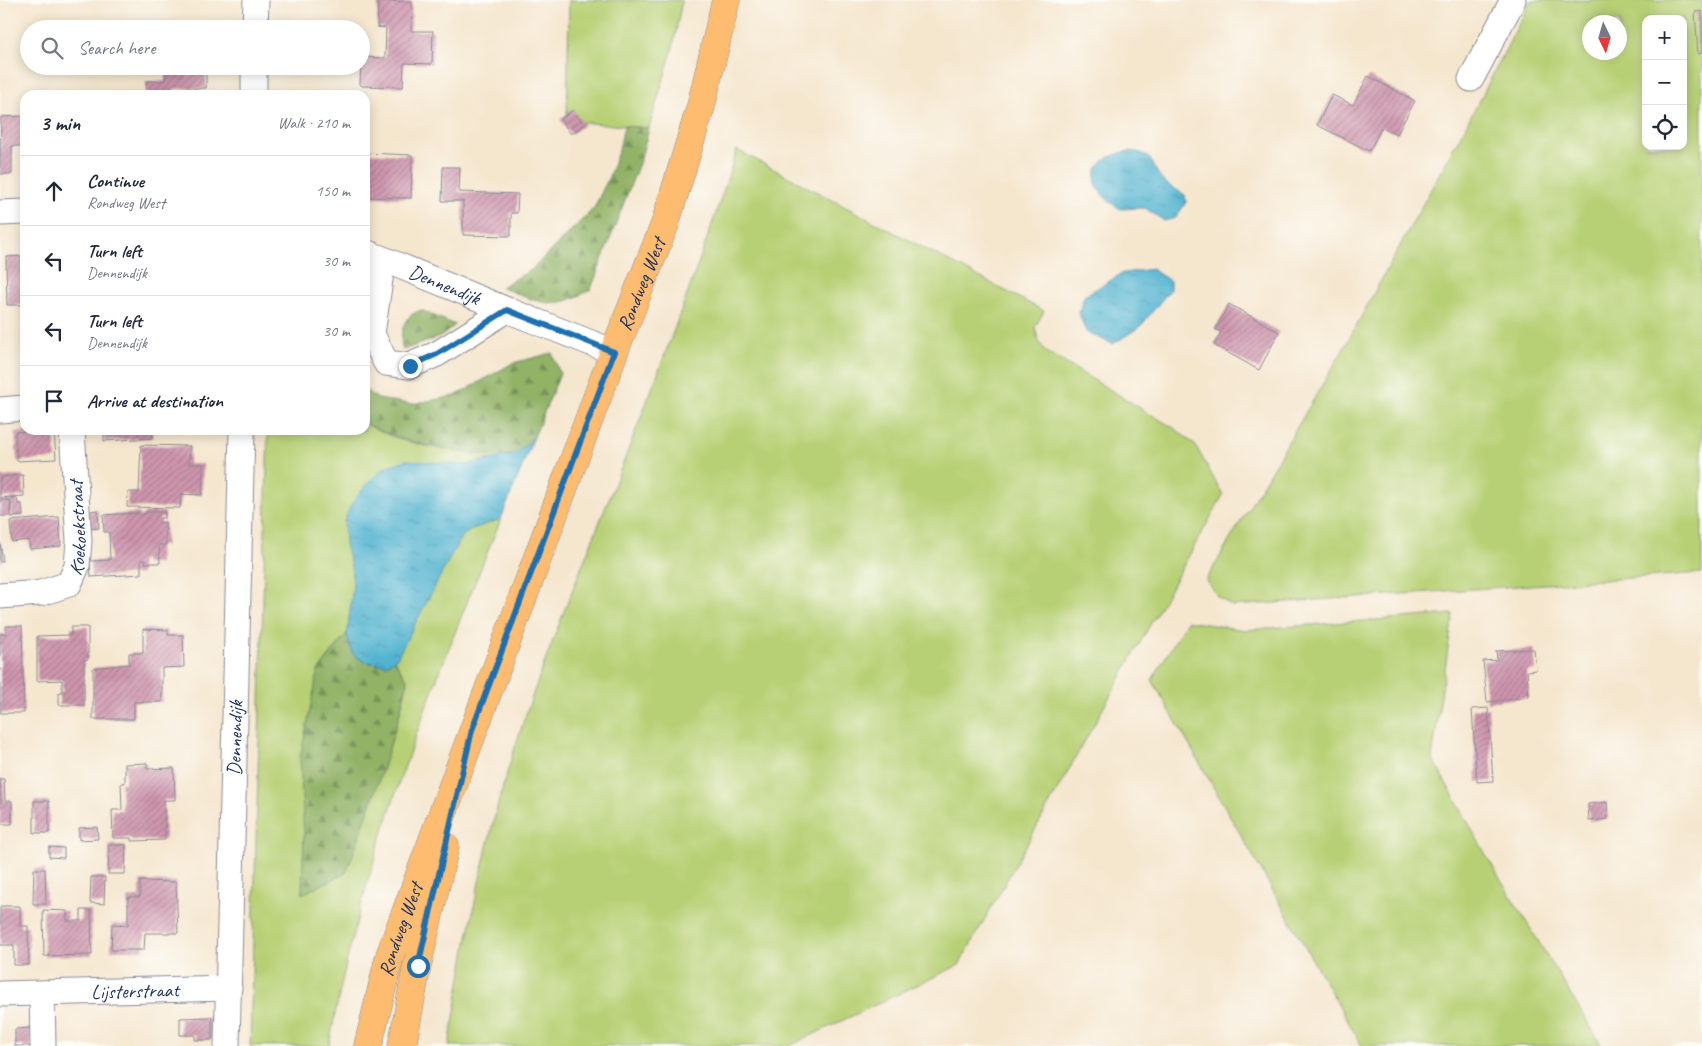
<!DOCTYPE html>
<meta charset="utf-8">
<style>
:root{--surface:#fff;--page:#f2f2f3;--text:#1f2937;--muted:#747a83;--line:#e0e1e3}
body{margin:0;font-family:Caveat,sans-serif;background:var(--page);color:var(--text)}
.controls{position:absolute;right:15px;top:15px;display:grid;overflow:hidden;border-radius:10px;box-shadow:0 2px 12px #0003}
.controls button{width:45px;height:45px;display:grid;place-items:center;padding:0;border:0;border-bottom:1px solid var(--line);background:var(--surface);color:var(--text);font:25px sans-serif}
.compass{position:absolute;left:1582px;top:15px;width:45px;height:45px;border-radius:50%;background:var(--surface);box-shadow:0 2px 12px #0003;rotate:175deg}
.stop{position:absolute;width:15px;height:15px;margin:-11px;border:4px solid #1f6fb2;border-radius:50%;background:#fff}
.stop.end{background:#1f6fb2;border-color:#fff;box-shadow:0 1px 5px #0008}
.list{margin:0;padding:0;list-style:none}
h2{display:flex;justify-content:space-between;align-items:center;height:65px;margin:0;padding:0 20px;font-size:21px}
h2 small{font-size:16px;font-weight:400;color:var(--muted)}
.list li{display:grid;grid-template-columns:32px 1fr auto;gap:15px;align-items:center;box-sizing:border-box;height:70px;padding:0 20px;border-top:1px solid var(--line)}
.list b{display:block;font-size:19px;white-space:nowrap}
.list p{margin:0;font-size:16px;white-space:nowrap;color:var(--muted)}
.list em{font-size:16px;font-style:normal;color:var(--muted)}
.icon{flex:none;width:28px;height:28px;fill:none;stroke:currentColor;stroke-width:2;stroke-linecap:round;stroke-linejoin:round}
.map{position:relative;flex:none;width:1702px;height:1046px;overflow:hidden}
.search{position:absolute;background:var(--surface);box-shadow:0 2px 12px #0003;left:20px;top:20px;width:350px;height:55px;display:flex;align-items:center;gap:12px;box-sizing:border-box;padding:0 18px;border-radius:28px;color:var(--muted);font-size:19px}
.panel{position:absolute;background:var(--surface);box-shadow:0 2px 12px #0003;left:20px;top:90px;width:350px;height:345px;border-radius:15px}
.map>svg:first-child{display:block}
.green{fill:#b8d075;stroke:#6a806a;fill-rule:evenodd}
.forest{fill:url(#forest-firs);stroke:#567062}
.water{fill:url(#water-ripples);stroke:#367197}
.building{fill:url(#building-hatch)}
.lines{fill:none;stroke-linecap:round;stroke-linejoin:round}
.street-casing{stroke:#888a96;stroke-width:27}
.primary-casing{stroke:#888a96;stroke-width:29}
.street{stroke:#fff;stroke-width:25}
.primary{stroke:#fdbc70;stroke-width:28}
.route{stroke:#1f6fb2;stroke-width:6}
.labels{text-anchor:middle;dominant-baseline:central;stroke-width:4;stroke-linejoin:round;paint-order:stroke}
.street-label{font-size:20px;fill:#1b2f5e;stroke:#fdfcf7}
</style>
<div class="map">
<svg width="1702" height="1046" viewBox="0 0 1702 1046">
<defs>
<pattern id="forest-firs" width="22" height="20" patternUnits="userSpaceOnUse" patternTransform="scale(1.25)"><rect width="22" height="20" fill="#92b266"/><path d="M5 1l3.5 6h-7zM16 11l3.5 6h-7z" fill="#769157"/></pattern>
<pattern id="water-ripples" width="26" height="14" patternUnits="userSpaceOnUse" patternTransform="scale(1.25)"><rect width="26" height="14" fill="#51b3d0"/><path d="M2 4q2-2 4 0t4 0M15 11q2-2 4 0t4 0" fill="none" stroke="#4292ac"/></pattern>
<pattern id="building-hatch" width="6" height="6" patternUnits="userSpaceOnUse" patternTransform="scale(1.25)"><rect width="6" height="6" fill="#cf96ad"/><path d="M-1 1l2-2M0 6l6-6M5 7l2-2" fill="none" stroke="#a77b90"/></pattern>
</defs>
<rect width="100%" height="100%" fill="#fdfcf7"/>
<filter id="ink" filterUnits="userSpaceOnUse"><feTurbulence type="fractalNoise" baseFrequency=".02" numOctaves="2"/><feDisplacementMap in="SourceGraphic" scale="10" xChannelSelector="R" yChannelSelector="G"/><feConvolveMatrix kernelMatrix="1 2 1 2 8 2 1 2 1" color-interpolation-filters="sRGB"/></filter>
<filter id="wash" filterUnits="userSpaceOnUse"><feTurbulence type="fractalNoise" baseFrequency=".0096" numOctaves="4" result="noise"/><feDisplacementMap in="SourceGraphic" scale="20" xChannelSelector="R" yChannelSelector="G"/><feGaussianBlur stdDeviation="1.12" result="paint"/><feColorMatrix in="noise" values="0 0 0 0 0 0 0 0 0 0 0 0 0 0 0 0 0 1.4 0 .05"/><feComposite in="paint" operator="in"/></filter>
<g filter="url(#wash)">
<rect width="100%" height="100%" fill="#f5e6ce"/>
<!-- green -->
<path class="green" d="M 569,0 L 682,0 L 673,47 L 649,128 L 567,121 Z
M 1531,0 L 1702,0 L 1702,573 L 1232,606 L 1217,596 L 1206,580 L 1343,350 L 1482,96 ZM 1646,19 L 1683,19 L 1683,146 L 1646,146 ZM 1590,22 L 1620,22 L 1620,52 L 1590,52 Z
M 737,150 L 1044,311 L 1035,327 L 1038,340 L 1045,351 L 1177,430 L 1195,445 L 1223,495 L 959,965 L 789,1046 L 449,1046 C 462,971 474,896 493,823 C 521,714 565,609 606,506 C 653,388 698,270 737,150 Z
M 365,423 C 407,449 462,452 510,455 L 466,465 L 406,460 L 385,467 L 367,484 L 352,503 L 345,544 L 351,565 L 353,585 L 348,632 L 318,671 L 304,837 L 302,893 L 369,810 L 400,713 L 408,681 L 394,660 L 461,537 L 472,529 L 501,519 C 431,689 361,864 329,1046 L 250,1046 L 268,430 L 365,430 Z
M 1453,614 L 1432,758 L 1490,862 L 1602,1046 L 1362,1046 L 1152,680 L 1187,621 L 1244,630 Z"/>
<!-- forest -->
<path class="forest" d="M 624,126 L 649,128 L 641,158 L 591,289 C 553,312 540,303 501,287 L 531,270 L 594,208 L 609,177 L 619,149 Z
M 421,310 L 455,325 L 442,336 L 403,350 C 399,342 402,322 410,316 C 413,313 418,312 421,310 Z
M 552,353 L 560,374 L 534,437 L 516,454 C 478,460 398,443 365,423 L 365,390 L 378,399 L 411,404 L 455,396 L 513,363 Z
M 348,632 L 347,636 L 365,662 L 386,665 L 394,660 L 408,681 C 392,747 369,810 346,873 L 302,894 L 304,837 L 300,758 L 318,671 Z"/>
<!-- water -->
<path class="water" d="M 1129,151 C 1156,153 1149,164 1162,179 C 1167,186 1178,190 1185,195 L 1186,202 L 1176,218 L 1164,221 L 1145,208 L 1121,209 C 1084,189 1087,158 1129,151 Z
M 1152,269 L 1170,281 L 1170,290 L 1140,327 L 1113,344 L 1086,332 L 1079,313 L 1084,296 L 1123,273 Z
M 534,437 L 501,519 L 472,529 L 461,537 L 397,658 L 386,665 L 365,662 L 353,654 L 347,636 L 353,585 L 351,565 L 345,544 L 344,521 L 352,503 L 367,484 L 385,467 L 406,460 L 466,465 L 516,454 Z"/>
<g id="blocks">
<!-- building -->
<path class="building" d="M 378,1 L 412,2 L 411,31 L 433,31 L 432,64 L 404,63 L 403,87 L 362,86 L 360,84 L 361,57 L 385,58 L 386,28 L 377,27 Z
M 1702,11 L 1702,53 L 1698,54 L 1695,12 Z
M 178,22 L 178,29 L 150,29 L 150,26 Z
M 165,66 L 206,66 L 206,88 L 174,89 L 174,95 L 147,95 L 146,81 L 165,81 Z
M 1368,76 L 1415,101 L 1397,134 L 1382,127 L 1369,151 L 1317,125 L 1332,95 L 1353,105 Z
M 573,110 L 584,125 L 571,134 L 560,119 Z
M 25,116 L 25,146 L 12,146 L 12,174 L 0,174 L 1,117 Z
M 365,153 L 412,155 L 411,198 L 365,197 Z
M 443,167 L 460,167 L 459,192 L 518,194 L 517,213 L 511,213 L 511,236 L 463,235 L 463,201 L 442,201 Z
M 25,256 L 25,305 L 7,305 L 6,257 Z
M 1229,304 L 1279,332 L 1259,370 L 1214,345 L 1221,332 L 1215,329 Z
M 54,430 L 56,459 L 17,461 L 15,432 Z
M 104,430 L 153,430 L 153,438 L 104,441 Z
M 141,445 L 190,446 L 189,464 L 203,464 L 202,495 L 181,494 L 180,508 L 127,507 L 128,492 L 139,492 Z
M 23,475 L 24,496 L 0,498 L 0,477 Z
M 11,498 L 17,498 L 18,504 L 22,504 L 23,516 L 11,517 Z
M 0,500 L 10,500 L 10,516 L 0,516 Z
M 98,510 L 99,528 L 84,529 L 83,512 Z
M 149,512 L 165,512 L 165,518 L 160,518 L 160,523 L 165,522 L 166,545 L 159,545 L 160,563 L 145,563 L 145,560 L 141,560 L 141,574 L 91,577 L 90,561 L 110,560 L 109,532 L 104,532 L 103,515 L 138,513 L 141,516 Z
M 59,517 L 61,546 L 30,549 L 29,540 L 12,542 L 10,521 Z
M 0,542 L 3,561 L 0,562 Z
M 6,626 L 22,626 L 24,713 L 0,713 L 0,634 L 6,634 Z
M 71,627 L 88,627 L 88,659 L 84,660 L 84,705 L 59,705 L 59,693 L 62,692 L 62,680 L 37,681 L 37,636 L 71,635 Z
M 143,629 L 168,630 L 168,635 L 183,635 L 184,667 L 162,668 L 162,702 L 134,702 L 134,719 L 93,719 L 93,668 L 129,664 L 129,653 L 143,653 Z
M 1534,649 L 1536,670 L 1527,671 L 1529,697 L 1487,702 L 1483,661 L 1497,660 L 1496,651 Z
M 1488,708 L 1493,781 L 1477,782 L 1472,709 Z
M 147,763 L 147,769 L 174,768 L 175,800 L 164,800 L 165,840 L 131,841 L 131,838 L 113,838 L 112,810 L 122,810 L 121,783 L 125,783 L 125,764 Z
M 0,779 L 4,779 L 5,801 L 12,801 L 12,824 L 0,824 Z
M 34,801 L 49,801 L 49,833 L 34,833 Z
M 1607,802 L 1608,819 L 1589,821 L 1588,804 Z
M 97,827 L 98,839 L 79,840 L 79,828 Z
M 109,845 L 126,845 L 125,874 L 108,874 Z
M 49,847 L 64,848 L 64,858 L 49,857 Z
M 34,869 L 45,869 L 46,904 L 33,904 Z
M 91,877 L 105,877 L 104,904 L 90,903 Z
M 140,881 L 176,882 L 178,933 L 145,933 L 144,950 L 111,950 L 112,924 L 128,925 L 128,897 L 140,897 Z
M 0,906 L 20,906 L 20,926 L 28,926 L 29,965 L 14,965 L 14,945 L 0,945 Z
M 43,910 L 67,911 L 67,921 L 81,921 L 81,910 L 91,910 L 92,955 L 44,956 Z
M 212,1017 L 212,1040 L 195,1040 L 195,1035 L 180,1035 L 180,1018 Z
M 31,1028 L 31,1046 L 15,1046 L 15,1029 Z"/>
</g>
</g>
<g filter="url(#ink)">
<use href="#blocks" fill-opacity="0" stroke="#888a96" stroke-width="1"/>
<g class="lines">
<!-- street casing -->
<g class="street-casing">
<g id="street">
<path d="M 255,29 L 256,0"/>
<path d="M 1471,79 L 1513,0"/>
<path d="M 254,95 L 254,66"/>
<path d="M 0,213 L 25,212"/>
<path id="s1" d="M 365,252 L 383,259 L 507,310 L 437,354 L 409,366 L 386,363 L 372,334 L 383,259"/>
<path d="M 507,310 L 614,352"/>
<path d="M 0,410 L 25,408"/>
<path id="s2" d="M 0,596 L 41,593 L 69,584 L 77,566 L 79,541 L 72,430"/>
<path d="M 42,993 L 43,1046"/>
<path id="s3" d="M 0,994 L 229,988"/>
<path id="s4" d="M 227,1046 L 242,430"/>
</g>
</g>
<!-- primary casing -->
<g class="primary-casing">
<g id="primary">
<path id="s5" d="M 368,1046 L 390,955 L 614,352 L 665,224 L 701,106 L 726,0"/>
<path d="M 402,1046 L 417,966 L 445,846"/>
</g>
</g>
<!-- street -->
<use href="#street" class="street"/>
<!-- primary -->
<use href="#primary" class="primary"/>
</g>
</g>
<g class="lines" filter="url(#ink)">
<!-- route -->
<path class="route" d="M 410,366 L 437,354 L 507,310 L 614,352 L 472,730 L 418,966"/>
</g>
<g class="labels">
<!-- street labels -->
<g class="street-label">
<text stroke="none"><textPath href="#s5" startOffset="810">Rondweg West</textPath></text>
<text stroke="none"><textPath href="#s1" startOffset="86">Dennendijk</textPath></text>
<text stroke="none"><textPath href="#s2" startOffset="129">Koekoekstraat</textPath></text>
<text stroke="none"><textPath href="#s4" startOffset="308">Dennendijk</textPath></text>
<text stroke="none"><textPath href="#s5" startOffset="121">Rondweg West</textPath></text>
<text stroke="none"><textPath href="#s3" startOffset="135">Lijsterstraat</textPath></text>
</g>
</g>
</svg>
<div class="controls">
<button>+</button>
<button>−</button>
<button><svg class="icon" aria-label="locate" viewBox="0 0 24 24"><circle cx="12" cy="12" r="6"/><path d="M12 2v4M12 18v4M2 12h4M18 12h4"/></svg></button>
</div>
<svg class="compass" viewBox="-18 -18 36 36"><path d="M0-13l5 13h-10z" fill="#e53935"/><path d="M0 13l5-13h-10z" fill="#747a83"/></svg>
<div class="stop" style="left:418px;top:966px"></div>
<div class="stop end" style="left:410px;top:366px"></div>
<div class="search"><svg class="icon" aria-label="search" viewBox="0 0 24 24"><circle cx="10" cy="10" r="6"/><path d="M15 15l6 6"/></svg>Search here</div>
<section class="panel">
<h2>3 min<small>Walk · 210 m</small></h2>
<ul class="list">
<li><svg class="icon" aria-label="ahead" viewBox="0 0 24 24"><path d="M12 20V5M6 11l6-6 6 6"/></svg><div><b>Continue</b><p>Rondweg West</p></div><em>150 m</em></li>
<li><svg class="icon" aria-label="left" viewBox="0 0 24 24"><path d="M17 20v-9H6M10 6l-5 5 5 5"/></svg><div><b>Turn left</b><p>Dennendijk</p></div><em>30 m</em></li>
<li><svg class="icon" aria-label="left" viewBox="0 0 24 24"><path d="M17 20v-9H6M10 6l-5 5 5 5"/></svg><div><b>Turn left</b><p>Dennendijk</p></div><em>30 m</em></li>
<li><svg class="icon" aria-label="arrive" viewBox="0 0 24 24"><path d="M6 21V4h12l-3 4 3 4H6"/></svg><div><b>Arrive at destination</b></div></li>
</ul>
</section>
</div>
